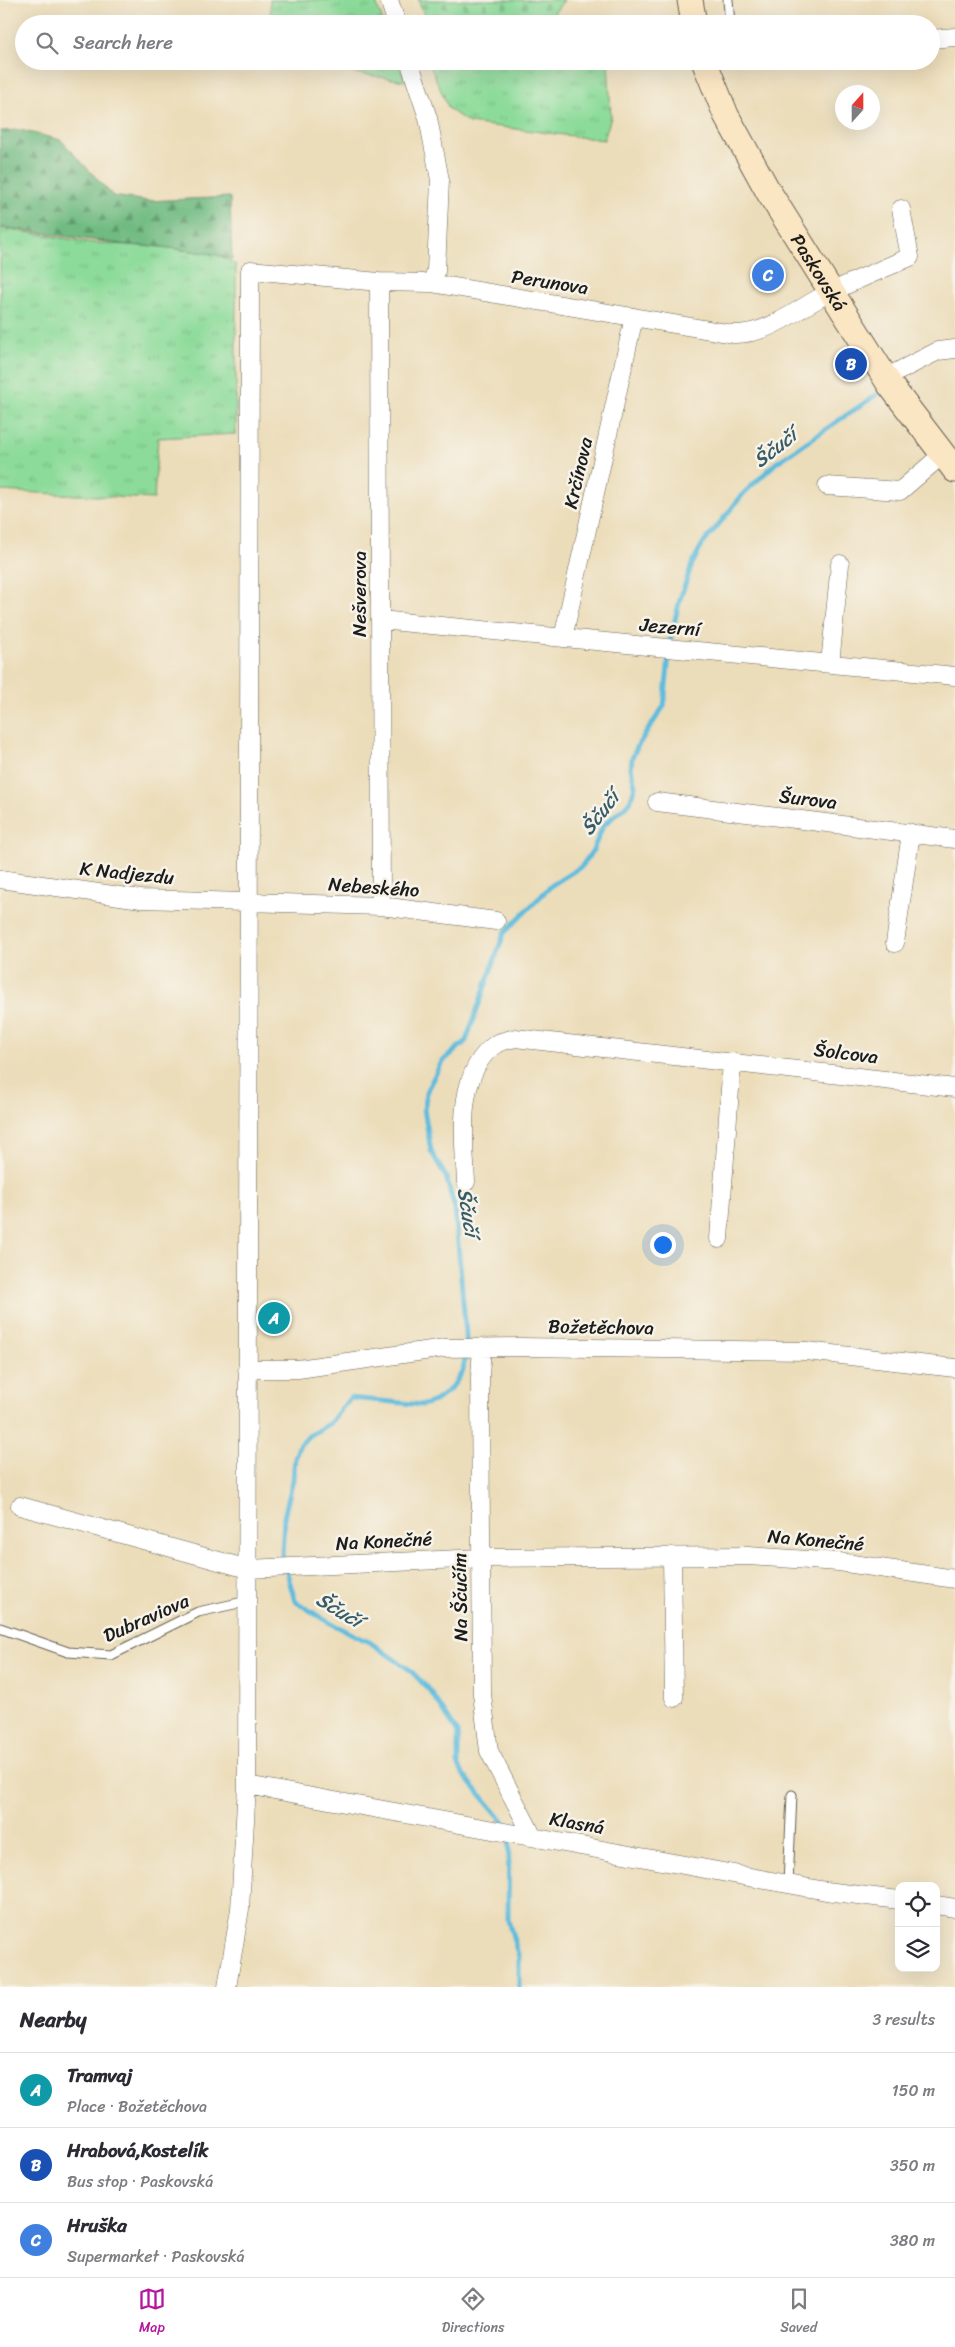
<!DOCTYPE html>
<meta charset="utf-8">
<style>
:root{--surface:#fff;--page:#f7f7f7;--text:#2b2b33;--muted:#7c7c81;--line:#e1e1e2;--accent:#b5179e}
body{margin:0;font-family:Sriracha,sans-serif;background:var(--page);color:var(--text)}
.controls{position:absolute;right:15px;bottom:15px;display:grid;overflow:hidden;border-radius:10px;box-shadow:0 5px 20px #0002}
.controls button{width:45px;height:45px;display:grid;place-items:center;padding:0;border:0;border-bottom:1px solid var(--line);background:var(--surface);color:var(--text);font:25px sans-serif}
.compass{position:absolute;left:835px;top:85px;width:45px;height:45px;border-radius:50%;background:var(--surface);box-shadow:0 5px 20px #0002;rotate:21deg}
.you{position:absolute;left:662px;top:1244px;width:18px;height:18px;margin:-12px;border:4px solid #fff;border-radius:50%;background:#1a73e8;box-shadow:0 0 0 8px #1a73e833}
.badge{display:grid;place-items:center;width:32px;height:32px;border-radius:50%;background:var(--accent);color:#fff;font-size:16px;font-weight:700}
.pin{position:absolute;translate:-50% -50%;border:2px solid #fff;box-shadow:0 1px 5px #0006}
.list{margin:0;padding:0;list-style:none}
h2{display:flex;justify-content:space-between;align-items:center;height:65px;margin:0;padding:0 20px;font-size:21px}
h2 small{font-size:16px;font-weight:400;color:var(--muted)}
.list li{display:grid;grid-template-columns:32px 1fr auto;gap:15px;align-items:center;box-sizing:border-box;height:75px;padding:0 20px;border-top:1px solid var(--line)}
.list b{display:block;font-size:19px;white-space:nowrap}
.list p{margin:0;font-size:16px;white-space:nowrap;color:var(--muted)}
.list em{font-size:16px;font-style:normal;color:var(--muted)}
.icon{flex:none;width:28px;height:28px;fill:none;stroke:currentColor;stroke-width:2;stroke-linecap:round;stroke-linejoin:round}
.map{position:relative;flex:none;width:955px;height:1987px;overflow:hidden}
.search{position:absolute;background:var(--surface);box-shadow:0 5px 20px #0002;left:15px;right:15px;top:15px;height:55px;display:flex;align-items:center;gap:12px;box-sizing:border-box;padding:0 18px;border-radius:28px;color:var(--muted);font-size:19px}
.sheet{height:290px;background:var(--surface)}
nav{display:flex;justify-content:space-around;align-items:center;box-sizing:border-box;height:70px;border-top:1px solid var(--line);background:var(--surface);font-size:14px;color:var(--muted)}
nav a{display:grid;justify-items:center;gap:2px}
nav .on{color:var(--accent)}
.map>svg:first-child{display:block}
.grass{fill:url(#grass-tufts);stroke:#547c5b}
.forest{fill:url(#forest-firs);stroke:#466c4f}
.cemetery{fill:url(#cemetery-stones);stroke:#547c5b}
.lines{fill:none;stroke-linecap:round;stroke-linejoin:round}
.stream{stroke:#5fbcdd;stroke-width:5}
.service-casing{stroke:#656053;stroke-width:11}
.minor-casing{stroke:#656053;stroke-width:19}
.secondary-casing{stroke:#656053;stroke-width:27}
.service{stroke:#fff;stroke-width:9}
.minor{stroke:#fff;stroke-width:18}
.secondary{stroke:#fbe6c4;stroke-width:25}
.labels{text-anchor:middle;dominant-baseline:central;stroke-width:5;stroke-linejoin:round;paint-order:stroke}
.street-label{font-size:19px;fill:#1c1c1c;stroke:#f7f3e8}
.water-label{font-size:20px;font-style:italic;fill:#375c69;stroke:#f7f3e8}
</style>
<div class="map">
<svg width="955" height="1987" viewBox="0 0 955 1987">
<defs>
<pattern id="grass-tufts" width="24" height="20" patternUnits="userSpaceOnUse" patternTransform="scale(1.25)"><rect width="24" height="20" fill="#8cdb9a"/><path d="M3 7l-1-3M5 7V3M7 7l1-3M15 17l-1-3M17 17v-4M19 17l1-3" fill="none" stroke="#78bb84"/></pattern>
<pattern id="forest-firs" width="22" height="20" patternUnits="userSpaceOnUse" patternTransform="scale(1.25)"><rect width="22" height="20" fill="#71bb82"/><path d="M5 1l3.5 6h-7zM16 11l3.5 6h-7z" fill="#5c976a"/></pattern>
<pattern id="cemetery-stones" width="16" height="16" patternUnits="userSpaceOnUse" patternTransform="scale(1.25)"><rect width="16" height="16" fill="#8cdb9a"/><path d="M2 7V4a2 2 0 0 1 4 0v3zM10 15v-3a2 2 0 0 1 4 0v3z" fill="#78bb84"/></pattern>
</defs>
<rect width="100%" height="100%" fill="#f7f3e8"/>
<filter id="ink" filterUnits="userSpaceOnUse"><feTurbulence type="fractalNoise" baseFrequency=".02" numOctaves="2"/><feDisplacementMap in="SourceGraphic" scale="10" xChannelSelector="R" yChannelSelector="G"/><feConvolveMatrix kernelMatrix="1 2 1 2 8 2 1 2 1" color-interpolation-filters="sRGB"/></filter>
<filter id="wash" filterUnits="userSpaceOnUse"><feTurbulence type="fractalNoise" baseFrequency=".0096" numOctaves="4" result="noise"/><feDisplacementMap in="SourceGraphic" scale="20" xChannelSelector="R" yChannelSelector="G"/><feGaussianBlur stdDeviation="1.12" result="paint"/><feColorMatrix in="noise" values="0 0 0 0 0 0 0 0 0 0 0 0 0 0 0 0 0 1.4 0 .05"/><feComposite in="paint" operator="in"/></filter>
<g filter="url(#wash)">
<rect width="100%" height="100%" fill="#ecddba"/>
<!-- grass -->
<path class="grass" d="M 270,0 L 375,0 L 384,24 L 271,24 Z
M 280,61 L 398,61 L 405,81 Z
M 428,61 L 608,61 L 611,117 L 604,140 L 469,123 L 449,109 Z
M 0,228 L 94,243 L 162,247 L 219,255 L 236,265 L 236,434 L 158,438 L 154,499 L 0,491 Z"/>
<!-- forest -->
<path class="forest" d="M 20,130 L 61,140 L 113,196 L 148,201 L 230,197 L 232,260 L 219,255 L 162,247 L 128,245 L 0,227 L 0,131 Z"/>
<!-- cemetery -->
<path class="cemetery" d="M 418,0 L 564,0 L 546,24 L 459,24 L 427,20 Z"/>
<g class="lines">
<!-- stream -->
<path class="stream" d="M 509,1828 L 463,1774 L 458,1764 L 458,1733 L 431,1692 L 410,1670 L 371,1643 L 328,1622 L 295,1601 L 282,1555 L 284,1517 L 293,1480 L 295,1458 L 299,1446 L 307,1437 L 330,1423 L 350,1398 L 423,1405 L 435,1401 L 447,1392 L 456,1382 L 463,1370 L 467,1346 L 455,1210 L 446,1177 L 431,1151 L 424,1109 L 428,1088 L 442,1062 L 466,1041 L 504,933 L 552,885 L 582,866 L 593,850 L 603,826 L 630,802 L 635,786 L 631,768 L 632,758 L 638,745 L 664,706 L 671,636 L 680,599 L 692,564 L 702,545 L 744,493 L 776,463 L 879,393
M 509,1837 L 508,1920 L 519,1958 L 519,1987"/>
</g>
</g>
<g filter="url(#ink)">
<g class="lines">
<!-- service casing -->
<g class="service-casing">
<path id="service" d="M 728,0 L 730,24
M 0,1628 L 68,1652 L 111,1655 L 198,1612 L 248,1601
M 788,1884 L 792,1795"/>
</g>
<!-- minor casing -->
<g class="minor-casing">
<path id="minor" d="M 389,0 L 397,24
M 931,39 L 955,37
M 409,61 L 428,118 L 440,180 L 436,271 L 431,283
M 379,282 L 381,906
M 885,378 L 938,351 L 955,349
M 827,486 L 900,491 L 943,454
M 380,620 L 955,676
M 563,638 L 634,317
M 830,664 L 840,564
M 657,802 L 955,839
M 0,879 L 141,899 L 381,906 L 496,921
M 895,943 L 911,833
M 466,1182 C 464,1140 455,1072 496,1044 C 501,1041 509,1040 515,1038 L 955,1088
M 719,1239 L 732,1062
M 482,1347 L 480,1377 L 482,1694 L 489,1751 L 530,1831 L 531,1836
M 247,1369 L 298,1369 L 445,1348 L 520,1347 L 806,1351 L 955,1368
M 20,1506 L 248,1569 L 481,1558 L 748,1556 L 839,1562 L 955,1579
M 672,1556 L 674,1698
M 247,1785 L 826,1891 L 899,1900
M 936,1905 L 955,1908
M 227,1987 L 240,1909 L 247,1785 L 250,270 L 379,282 L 431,283 L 733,334 C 770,335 797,308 829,293 C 856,280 883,269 910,257 L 901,209"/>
</g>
<!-- secondary casing -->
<g class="secondary-casing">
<g id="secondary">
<path d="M 690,0 L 694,24"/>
<path id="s1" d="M 704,61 L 726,115 L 768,191 L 890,385 L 955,470"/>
</g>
</g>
<!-- service -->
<use href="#service" class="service"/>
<!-- minor -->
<use href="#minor" class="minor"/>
<!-- secondary -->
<use href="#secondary" class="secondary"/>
</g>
</g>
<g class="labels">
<!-- street labels -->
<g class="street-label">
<text stroke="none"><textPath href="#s1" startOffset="241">Paskovská</textPath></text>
<text transform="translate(550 282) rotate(9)">Perunova</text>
<text transform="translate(578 473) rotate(-77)">Krčínova</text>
<text transform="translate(359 594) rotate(-90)">Nešverova</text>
<text transform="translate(670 627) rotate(5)">Jezerní</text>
<text transform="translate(808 799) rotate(7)">Šurova</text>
<text transform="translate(127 873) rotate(6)">K Nadjezdu</text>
<text transform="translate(374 887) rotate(4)">Nebeského</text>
<text transform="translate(846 1053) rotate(7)">Šolcova</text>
<text transform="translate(601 1327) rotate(1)">Božetěchova</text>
<text transform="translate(816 1540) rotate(5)">Na Konečné</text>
<text transform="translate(384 1541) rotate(-3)">Na Konečné</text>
<text transform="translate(460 1597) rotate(-91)">Na Ščučím</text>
<text transform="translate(146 1618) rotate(-24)">Dubraviova</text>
<text transform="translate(577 1823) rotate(10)">Klasná</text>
</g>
<!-- water labels -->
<g class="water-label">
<text transform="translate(775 448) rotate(-38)">Ščučí</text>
<text transform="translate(600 813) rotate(-52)">Ščučí</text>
<text transform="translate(468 1212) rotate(81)">Ščučí</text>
<text transform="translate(339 1610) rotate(31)">Ščučí</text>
</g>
</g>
</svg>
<div class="controls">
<button><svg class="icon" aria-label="locate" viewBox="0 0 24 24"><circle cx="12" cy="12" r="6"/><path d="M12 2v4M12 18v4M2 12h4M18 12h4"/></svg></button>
<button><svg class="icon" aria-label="layers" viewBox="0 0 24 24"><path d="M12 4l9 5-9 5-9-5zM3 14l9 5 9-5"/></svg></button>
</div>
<svg class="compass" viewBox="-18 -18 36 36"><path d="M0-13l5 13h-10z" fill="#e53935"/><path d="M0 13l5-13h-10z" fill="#7c7c81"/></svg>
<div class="you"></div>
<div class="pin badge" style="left:274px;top:1318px;background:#0f9aa8">A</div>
<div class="pin badge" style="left:851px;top:364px;background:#1a4fb4">B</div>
<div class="pin badge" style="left:768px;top:275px;background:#3f7fe0">C</div>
<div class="search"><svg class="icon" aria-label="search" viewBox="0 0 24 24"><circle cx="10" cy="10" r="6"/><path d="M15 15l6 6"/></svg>Search here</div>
</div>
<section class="sheet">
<h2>Nearby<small>3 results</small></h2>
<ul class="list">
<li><span class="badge" style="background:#0f9aa8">A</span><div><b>Tramvaj</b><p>Place · Božetěchova</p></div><em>150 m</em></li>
<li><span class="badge" style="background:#1a4fb4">B</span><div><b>Hrabová,Kostelík</b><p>Bus stop · Paskovská</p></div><em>350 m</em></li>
<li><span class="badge" style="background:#3f7fe0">C</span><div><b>Hruška</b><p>Supermarket · Paskovská</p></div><em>380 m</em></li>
</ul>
</section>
<nav>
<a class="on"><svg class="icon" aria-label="map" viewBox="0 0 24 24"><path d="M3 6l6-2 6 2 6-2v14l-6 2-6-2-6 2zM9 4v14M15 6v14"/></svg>Map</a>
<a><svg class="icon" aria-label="directions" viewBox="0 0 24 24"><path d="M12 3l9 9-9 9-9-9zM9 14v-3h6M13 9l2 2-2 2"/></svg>Directions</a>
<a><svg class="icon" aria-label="saved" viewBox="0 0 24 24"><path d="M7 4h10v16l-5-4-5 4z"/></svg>Saved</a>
</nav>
